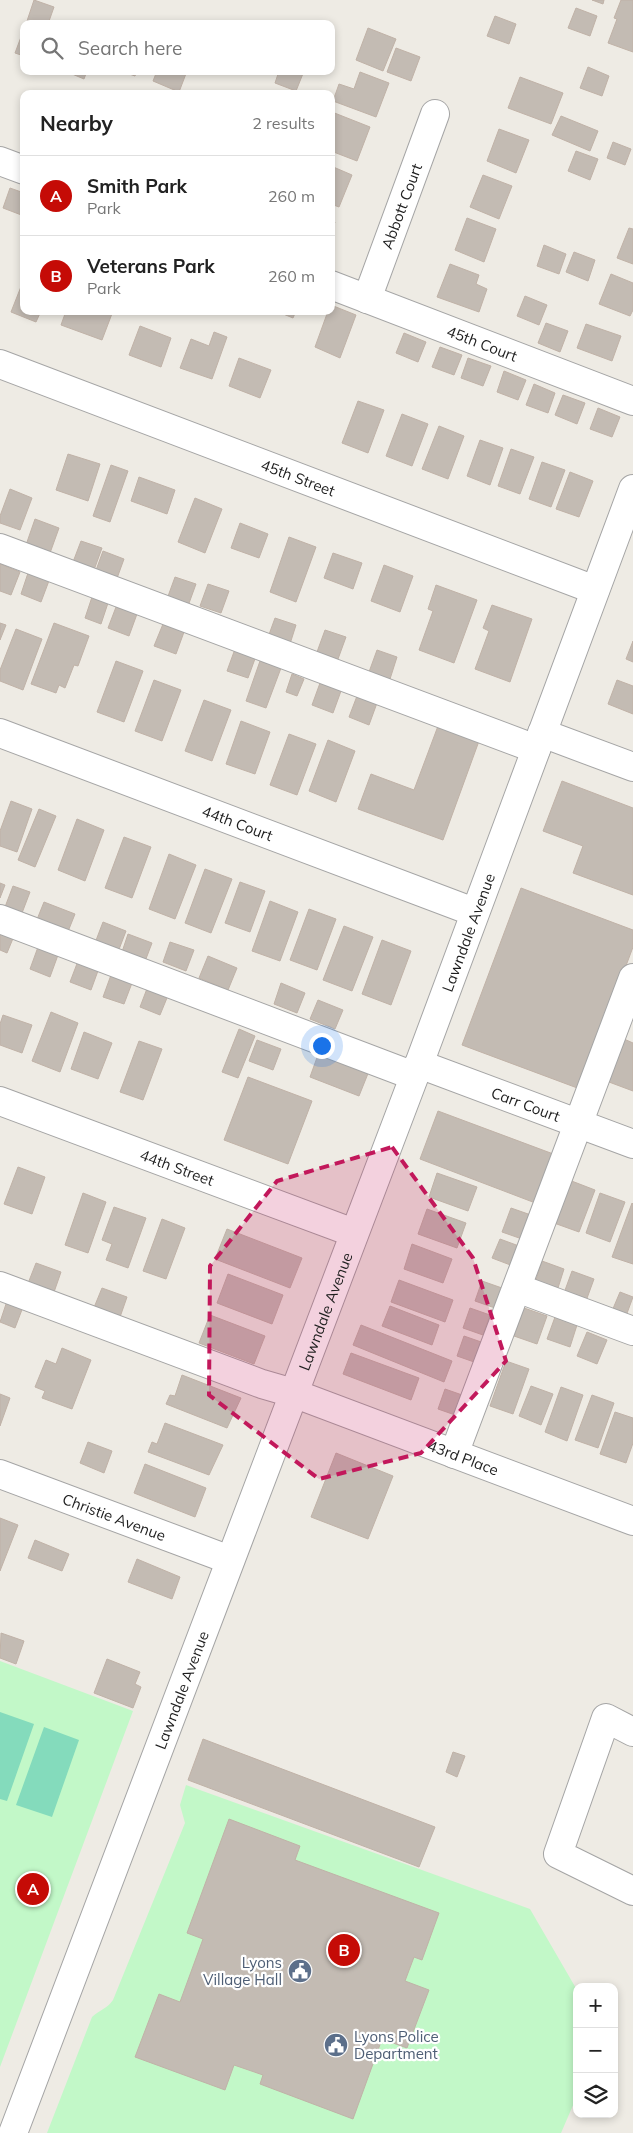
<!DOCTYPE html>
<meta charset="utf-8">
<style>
:root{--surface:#fff;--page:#f2f2f2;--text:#222;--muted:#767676;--line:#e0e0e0;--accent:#c50b06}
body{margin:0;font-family:Mulish,sans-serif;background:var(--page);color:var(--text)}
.controls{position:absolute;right:15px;bottom:15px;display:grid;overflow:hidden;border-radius:10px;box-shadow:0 2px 8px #0003}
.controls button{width:45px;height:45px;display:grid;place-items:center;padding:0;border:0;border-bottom:1px solid var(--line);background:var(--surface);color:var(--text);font:25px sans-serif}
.you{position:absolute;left:321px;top:1045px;width:18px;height:18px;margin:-12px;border:4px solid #fff;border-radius:50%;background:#1a73e8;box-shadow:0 0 0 8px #1a73e833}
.badge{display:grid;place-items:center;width:32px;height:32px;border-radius:50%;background:var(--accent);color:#fff;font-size:16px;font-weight:700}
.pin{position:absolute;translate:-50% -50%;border:2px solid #fff;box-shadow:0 1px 5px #0006}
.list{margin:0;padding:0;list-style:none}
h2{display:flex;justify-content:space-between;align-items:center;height:65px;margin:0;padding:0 20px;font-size:21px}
h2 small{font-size:16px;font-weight:400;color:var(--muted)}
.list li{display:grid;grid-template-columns:32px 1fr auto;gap:15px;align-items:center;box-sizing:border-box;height:80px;padding:0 20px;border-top:1px solid var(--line)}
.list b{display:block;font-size:19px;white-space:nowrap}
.list p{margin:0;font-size:16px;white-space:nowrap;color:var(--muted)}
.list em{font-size:16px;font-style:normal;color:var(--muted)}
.icon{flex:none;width:28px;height:28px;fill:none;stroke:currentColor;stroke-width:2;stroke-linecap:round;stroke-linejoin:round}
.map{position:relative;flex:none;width:633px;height:2133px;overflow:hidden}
.search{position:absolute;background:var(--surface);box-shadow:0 2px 8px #0003;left:20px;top:20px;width:315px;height:55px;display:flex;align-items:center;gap:12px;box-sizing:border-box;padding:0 18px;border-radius:10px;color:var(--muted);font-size:19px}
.panel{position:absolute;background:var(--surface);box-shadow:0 2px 8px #0003;left:20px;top:90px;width:315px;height:225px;border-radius:10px}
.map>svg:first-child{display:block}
.park{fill:#c2f8c8}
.pitch{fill:#84dbbc}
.building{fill:#c3bbb3;stroke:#c0b2a7}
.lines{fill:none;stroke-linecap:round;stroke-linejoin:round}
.minor-casing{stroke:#a5a5a5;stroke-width:30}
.minor{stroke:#fff;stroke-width:28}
.marked{fill:#c2185b;fill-opacity:0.2;stroke:#c2185b;stroke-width:4;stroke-dasharray:10 6;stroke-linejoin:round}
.labels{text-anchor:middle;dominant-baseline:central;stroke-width:4.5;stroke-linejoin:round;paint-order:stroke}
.street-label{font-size:15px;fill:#1e1e1e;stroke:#fff}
.service-label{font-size:15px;fill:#4e5e75;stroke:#fff;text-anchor:end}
</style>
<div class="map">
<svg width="633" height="2133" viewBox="0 0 633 2133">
<rect width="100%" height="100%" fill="#eeebe4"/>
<!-- park -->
<path class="park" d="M 0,1661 L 133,1711 L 0,2067 Z
M 186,1785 L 530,1909 L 577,1990 L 577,2096 L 561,2133 L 47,2133 L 92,2017 C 99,2010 107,2009 113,2000 L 185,1823 L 180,1805 Z"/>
<!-- pitch -->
<path class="pitch" d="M 0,1712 L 34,1724 L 7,1801 L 0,1799 Z
M 44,1727 L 79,1740 L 52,1817 L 16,1805 Z"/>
<!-- building -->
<path class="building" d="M 34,0 L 54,7 L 48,24 L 26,24 Z
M 592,0 L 604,0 L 603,4 Z
M 621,0 L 633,0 L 633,52 L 608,43 L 617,19 L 614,18 Z
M 576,8 L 597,16 L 590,36 L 568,28 Z
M 495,16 L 516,24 L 509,44 L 487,36 Z
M 368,28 L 396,39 L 383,71 L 356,60 Z
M 24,29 L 24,56 L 15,53 Z
M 396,48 L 420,57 L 411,81 L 387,72 Z
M 588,67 L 609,76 L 602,96 L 580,88 Z
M 65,71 L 87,71 L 84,79 Z
M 121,71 L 137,71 L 135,76 Z
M 157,71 L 187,71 L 179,92 L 153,81 Z
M 279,71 L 304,71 L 296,91 L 275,83 Z
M 360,72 L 389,83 L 376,117 L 333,101 L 339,84 L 354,89 Z
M 520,77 L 563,93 L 551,124 L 508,108 Z
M 332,112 L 370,127 L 357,161 L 331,151 Z
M 561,116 L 598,131 L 590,151 L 552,135 Z
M 499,129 L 529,140 L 516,173 L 487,161 Z
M 613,142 L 631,149 L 625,165 L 607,158 Z
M 576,151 L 598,159 L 590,180 L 568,171 Z
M 331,166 L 352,175 L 339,207 L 331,204 Z
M 483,175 L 512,186 L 499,219 L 470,207 Z
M 10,188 L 24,193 L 24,216 L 3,208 Z
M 467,218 L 496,229 L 484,262 L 455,250 Z
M 331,220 L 335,222 L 331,232 Z
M 629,228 L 633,229 L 633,264 L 617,258 Z
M 544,245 L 566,254 L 559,274 L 537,266 Z
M 574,252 L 595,260 L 588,281 L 566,272 Z
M 450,264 L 479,275 L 476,284 L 487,289 L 479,312 L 437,297 Z
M 611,274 L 633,283 L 633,310 L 630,316 L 599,304 Z
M 24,279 L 24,311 L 41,311 L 36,322 L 11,312 Z
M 525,296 L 547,305 L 539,325 L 517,316 Z
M 331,305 L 356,315 L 340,358 L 315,347 L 328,311 L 331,311 Z
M 66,311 L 113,311 L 102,340 L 61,325 Z
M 276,311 L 296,311 L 293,318 Z
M 546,323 L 568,331 L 560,352 L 538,343 Z
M 586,324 L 621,336 L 612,361 L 577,348 Z
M 140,326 L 171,338 L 161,367 L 129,355 Z
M 214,332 L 227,337 L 212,379 L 180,368 L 191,339 L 209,346 Z
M 404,333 L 426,342 L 418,362 L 396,353 Z
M 440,347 L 462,355 L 454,375 L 432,367 Z
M 239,358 L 271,370 L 260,398 L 229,386 Z
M 468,358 L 491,366 L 483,386 L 461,378 Z
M 504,371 L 526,380 L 518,400 L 497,392 Z
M 534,384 L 555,393 L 548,413 L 526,405 Z
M 563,395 L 585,403 L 577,424 L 555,415 Z
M 358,401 L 384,410 L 368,453 L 342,443 Z
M 598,408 L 620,417 L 612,437 L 590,429 Z
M 402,414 L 428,424 L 412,466 L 386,456 Z
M 439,426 L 464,436 L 448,479 L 422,469 Z
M 480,440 L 503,448 L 490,485 L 467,476 Z
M 511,449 L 534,457 L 520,494 L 498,486 Z
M 68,454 L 100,464 L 88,501 L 56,490 Z
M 542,462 L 565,470 L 551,507 L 529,499 Z
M 111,465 L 128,471 L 110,522 L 93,516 Z
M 570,472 L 593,481 L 579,517 L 556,509 Z
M 139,477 L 175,490 L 167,514 L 131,501 Z
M 10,489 L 32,498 L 20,530 L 0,523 L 0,516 Z
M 195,498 L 222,509 L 205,553 L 178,542 Z
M 35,519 L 59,528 L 50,553 L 26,545 Z
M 240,523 L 268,534 L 259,558 L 231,548 Z
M 289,537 L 316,547 L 296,602 L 270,592 Z
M 81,541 L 102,548 L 94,570 L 73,562 Z
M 103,551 L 124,559 L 116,581 L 95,573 Z
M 333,553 L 362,563 L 353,589 L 324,578 Z
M 0,564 L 20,572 L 11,595 L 0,591 Z
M 384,565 L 413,576 L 400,612 L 371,601 Z
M 29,570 L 50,578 L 41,602 L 21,594 Z
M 175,577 L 196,584 L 188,606 L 167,599 Z
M 208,584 L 229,591 L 221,613 L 200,606 Z
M 436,585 L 477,600 L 454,663 L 419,650 L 433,611 L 428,609 Z
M 92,597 L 108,603 L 101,624 L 85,618 Z
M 492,605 L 532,619 L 510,682 L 475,669 L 489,631 L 483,628 Z
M 116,607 L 137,614 L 129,636 L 108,628 Z
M 275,618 L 296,625 L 289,647 L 267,640 Z
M 0,623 L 6,625 L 0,640 Z
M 54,623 L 89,636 L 78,666 L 74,665 L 65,688 L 59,685 L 56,693 L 31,684 Z
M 163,624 L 184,632 L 176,654 L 154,646 Z
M 16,629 L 42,639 L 23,690 L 0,681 L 0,670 Z
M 325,630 L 346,637 L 338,659 L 317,652 Z
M 633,641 L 633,662 L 626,659 Z
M 235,649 L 256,656 L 248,678 L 227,671 Z
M 377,650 L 397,657 L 390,679 L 369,672 Z
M 116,661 L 143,671 L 124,722 L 97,712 Z
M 260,661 L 281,668 L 266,708 L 246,701 Z
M 292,674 L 304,679 L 297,696 L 286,692 Z
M 154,680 L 181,690 L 162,741 L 135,731 Z
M 617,680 L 633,686 L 633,714 L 608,704 Z
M 320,683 L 341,691 L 333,713 L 312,705 Z
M 357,696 L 377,703 L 369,725 L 349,717 Z
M 204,700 L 231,710 L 212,761 L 185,751 Z
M 241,721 L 270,732 L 255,774 L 226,764 Z
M 438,726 L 479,741 L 443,840 L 358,809 L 371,774 L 414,790 Z
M 289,734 L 316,744 L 297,795 L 270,785 Z
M 328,740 L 355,751 L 336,802 L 309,791 Z
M 562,781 L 633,808 L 633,895 L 573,873 L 583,846 L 543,831 Z
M 11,801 L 32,809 L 17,852 L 0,846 L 0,831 Z
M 39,809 L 56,816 L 35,867 L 18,860 Z
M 77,819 L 104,830 L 85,881 L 58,870 Z
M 124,837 L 151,847 L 132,898 L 105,888 Z
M 169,854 L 196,865 L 175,919 L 149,909 Z
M 205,869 L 232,879 L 211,933 L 185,923 Z
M 240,882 L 265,891 L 250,932 L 225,923 Z
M 0,883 L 5,885 L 0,898 Z
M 13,886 L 30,892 L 22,913 L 5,907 Z
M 521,888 L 633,930 L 633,947 L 580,1089 L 462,1045 Z
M 270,901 L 298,912 L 280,961 L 252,951 Z
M 44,902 L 75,914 L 67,934 L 36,922 Z
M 309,909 L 336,919 L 317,970 L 290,960 Z
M 103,922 L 126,931 L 118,952 L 95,943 Z
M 344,926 L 373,937 L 352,991 L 323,980 Z
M 0,931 L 14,936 L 7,953 L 0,950 Z
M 128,934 L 152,943 L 144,964 L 121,955 Z
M 382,940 L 411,951 L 391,1005 L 362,994 Z
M 170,942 L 194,950 L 186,971 L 163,962 Z
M 38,947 L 58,955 L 50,977 L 30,969 Z
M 208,956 L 237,968 L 228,990 L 199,978 Z
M 78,961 L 99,968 L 91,990 L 70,982 Z
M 111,975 L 132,983 L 124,1004 L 103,997 Z
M 281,983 L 305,993 L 297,1013 L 274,1004 Z
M 148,986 L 169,993 L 160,1015 L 140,1007 Z
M 318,1000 L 343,1010 L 335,1029 L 310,1019 Z
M 51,1012 L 78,1023 L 60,1072 L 32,1061 Z
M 3,1015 L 32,1025 L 22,1053 L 0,1045 L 0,1024 Z
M 239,1029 L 255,1036 L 238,1078 L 222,1072 Z
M 84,1032 L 112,1043 L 98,1079 L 71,1069 Z
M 624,1039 L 633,1043 L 633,1091 L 609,1082 Z
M 257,1040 L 281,1049 L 273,1070 L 249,1061 Z
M 139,1041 L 162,1049 L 143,1100 L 120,1092 Z
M 319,1052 L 369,1071 L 359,1096 L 310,1077 Z
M 248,1077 L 312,1101 L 288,1164 L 224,1140 Z
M 438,1111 L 556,1155 L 538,1204 L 420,1159 Z
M 18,1167 L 45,1177 L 32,1214 L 4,1204 Z
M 437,1173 L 477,1187 L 468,1211 L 429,1197 Z
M 569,1180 L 595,1190 L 579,1232 L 554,1223 Z
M 83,1193 L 106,1202 L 88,1253 L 65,1245 Z
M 600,1193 L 625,1202 L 610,1242 L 586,1233 Z
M 632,1203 L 633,1204 L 633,1264 L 612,1257 Z
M 114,1207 L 146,1218 L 128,1268 L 106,1260 L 112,1244 L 102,1240 Z
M 511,1208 L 531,1215 L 522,1239 L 502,1232 Z
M 427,1209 L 466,1223 L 457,1248 L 418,1234 Z
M 162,1219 L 185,1228 L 166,1279 L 143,1271 Z
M 227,1229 L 302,1258 L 290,1288 L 215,1259 Z
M 500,1239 L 519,1246 L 513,1266 L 492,1258 Z
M 412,1244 L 452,1259 L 443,1283 L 404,1269 Z
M 542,1261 L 564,1269 L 557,1291 L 535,1283 Z
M 36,1263 L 61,1272 L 53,1295 L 27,1286 Z
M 572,1271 L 594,1279 L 586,1301 L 564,1293 Z
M 228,1274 L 283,1295 L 272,1324 L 217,1303 Z
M 399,1280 L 453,1300 L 445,1322 L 391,1302 Z
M 482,1281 L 502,1288 L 495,1308 L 475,1301 Z
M 102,1288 L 127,1297 L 119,1320 L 93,1310 Z
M 620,1292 L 633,1297 L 626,1316 L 612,1311 Z
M 7,1301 L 23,1307 L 15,1328 L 0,1322 Z
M 390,1306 L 439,1325 L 432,1345 L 382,1326 Z
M 470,1308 L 490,1315 L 483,1335 L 463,1328 Z
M 524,1308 L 547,1316 L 537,1344 L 514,1336 Z
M 210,1315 L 265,1336 L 254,1364 L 199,1343 Z
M 555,1317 L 577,1325 L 570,1347 L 547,1339 Z
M 361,1325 L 452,1361 L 444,1382 L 353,1345 Z
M 587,1332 L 607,1340 L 597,1364 L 577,1356 Z
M 464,1336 L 484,1343 L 477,1363 L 457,1356 Z
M 62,1348 L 91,1360 L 72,1409 L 42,1398 L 45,1391 L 35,1387 L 46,1360 L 56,1364 Z
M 351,1353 L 419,1378 L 411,1400 L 343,1374 Z
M 506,1361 L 529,1369 L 513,1414 L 490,1406 Z
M 182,1375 L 241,1398 L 227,1428 L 166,1404 L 170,1395 L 175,1396 Z
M 531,1386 L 553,1394 L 541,1425 L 519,1416 Z
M 561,1387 L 583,1395 L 567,1441 L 545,1432 Z
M 445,1389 L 465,1396 L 458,1416 L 438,1409 Z
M 0,1394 L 10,1398 L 0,1426 Z
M 592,1395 L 614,1403 L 598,1448 L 575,1440 Z
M 615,1412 L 633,1418 L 633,1443 L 626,1463 L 600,1454 Z
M 165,1423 L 223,1445 L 209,1475 L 148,1452 L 152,1442 L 157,1444 Z
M 88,1442 L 112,1451 L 104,1473 L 80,1463 Z
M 336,1453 L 393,1476 L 368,1539 L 311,1517 Z
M 145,1464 L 206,1488 L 195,1517 L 134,1493 Z
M 0,1518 L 18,1525 L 0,1571 Z
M 35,1540 L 69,1554 L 62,1571 L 28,1558 Z
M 137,1559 L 180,1577 L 172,1599 L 128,1582 Z
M 1,1633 L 24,1641 L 16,1664 L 0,1658 Z
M 107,1659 L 140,1672 L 135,1684 L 141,1687 L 133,1708 L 94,1693 Z
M 203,1739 L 435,1827 L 419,1867 L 188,1780 Z
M 453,1752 L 465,1756 L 457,1777 L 446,1772 Z
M 229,1819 L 300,1846 L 295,1860 L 439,1913 L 422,1960 L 414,1957 L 405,1981 L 429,1990 L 407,2048 L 382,2039 L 353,2119 L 260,2084 L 263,2075 L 234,2065 L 225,2090 L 135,2057 L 159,1994 L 180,2002 L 203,1939 L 187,1933 Z"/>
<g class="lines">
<!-- minor casing -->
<g class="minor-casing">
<g id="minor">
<path d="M 0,161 L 24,170"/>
<path id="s1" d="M 331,285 L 633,401"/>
<path id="s2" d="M 367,299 L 435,114"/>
<path id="s3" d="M 0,364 L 595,590"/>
<path d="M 0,548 L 536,749"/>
<path id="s4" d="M 0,733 L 474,912"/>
<path d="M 542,733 L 633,767"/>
<path d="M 0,919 L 414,1076"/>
<path id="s5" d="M 419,1064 L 633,1144"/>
<path id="s6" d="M 0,1101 L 354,1233"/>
<path id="s7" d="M 0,1286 L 262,1384 L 293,1393 L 633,1521"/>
<path d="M 517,1288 L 633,1331"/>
<path d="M 454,1454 L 633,978"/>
<path id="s8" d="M 0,1474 L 230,1560"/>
<path d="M 633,1732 L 606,1718 L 558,1854 L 633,1891"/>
<path id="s9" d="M 13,2133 L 419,1064 L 633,489"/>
</g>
</g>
<!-- minor -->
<use href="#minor" class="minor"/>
</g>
<!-- marked area -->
<path class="marked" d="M 392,1147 L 473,1258 L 506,1361 L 421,1453 L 319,1479 L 209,1395 L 210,1266 L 277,1181 Z"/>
<!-- icons -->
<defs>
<g id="civic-disc" transform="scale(1.25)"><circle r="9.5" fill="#5c6f8a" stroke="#fff"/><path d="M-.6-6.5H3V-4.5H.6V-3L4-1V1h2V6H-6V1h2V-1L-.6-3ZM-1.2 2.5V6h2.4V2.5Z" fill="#fff"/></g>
</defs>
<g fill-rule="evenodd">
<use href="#civic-disc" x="300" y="1971"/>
<use href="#civic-disc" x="336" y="2045"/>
</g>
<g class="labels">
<!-- street labels -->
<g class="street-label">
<text stroke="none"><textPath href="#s2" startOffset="99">Abbott Court</textPath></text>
<text stroke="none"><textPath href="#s1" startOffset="162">45th Court</textPath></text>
<text stroke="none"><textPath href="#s3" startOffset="319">45th Street</textPath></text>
<text stroke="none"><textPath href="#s4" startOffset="254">44th Court</textPath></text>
<text stroke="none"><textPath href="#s9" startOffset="1284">Lawndale Avenue</textPath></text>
<text stroke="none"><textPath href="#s5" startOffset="114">Carr Court</textPath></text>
<text stroke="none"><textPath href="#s6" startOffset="189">44th Street</textPath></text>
<text stroke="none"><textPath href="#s9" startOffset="879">Lawndale Avenue</textPath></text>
<text stroke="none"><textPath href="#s7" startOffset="494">43rd Place</textPath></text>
<text stroke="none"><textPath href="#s8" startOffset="122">Christie Avenue</textPath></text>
<text stroke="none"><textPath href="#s9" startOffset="474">Lawndale Avenue</textPath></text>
</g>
<!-- service labels -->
<g class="service-label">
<text x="282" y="1962">Lyons<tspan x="282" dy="17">Village Hall</tspan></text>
<text x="354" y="2036" text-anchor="start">Lyons Police<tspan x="354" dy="17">Department</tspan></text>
</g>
</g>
</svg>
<div class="controls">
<button>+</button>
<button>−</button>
<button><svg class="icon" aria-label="layers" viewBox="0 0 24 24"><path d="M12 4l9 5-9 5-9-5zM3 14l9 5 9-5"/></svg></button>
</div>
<div class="you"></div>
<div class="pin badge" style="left:33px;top:1889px">A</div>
<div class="pin badge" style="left:344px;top:1950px">B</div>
<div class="search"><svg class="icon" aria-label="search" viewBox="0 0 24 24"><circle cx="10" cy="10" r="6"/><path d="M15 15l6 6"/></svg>Search here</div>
<section class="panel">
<h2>Nearby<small>2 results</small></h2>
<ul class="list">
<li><span class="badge">A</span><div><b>Smith Park</b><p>Park</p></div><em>260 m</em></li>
<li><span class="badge">B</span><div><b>Veterans Park</b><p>Park</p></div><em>260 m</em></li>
</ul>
</section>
</div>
